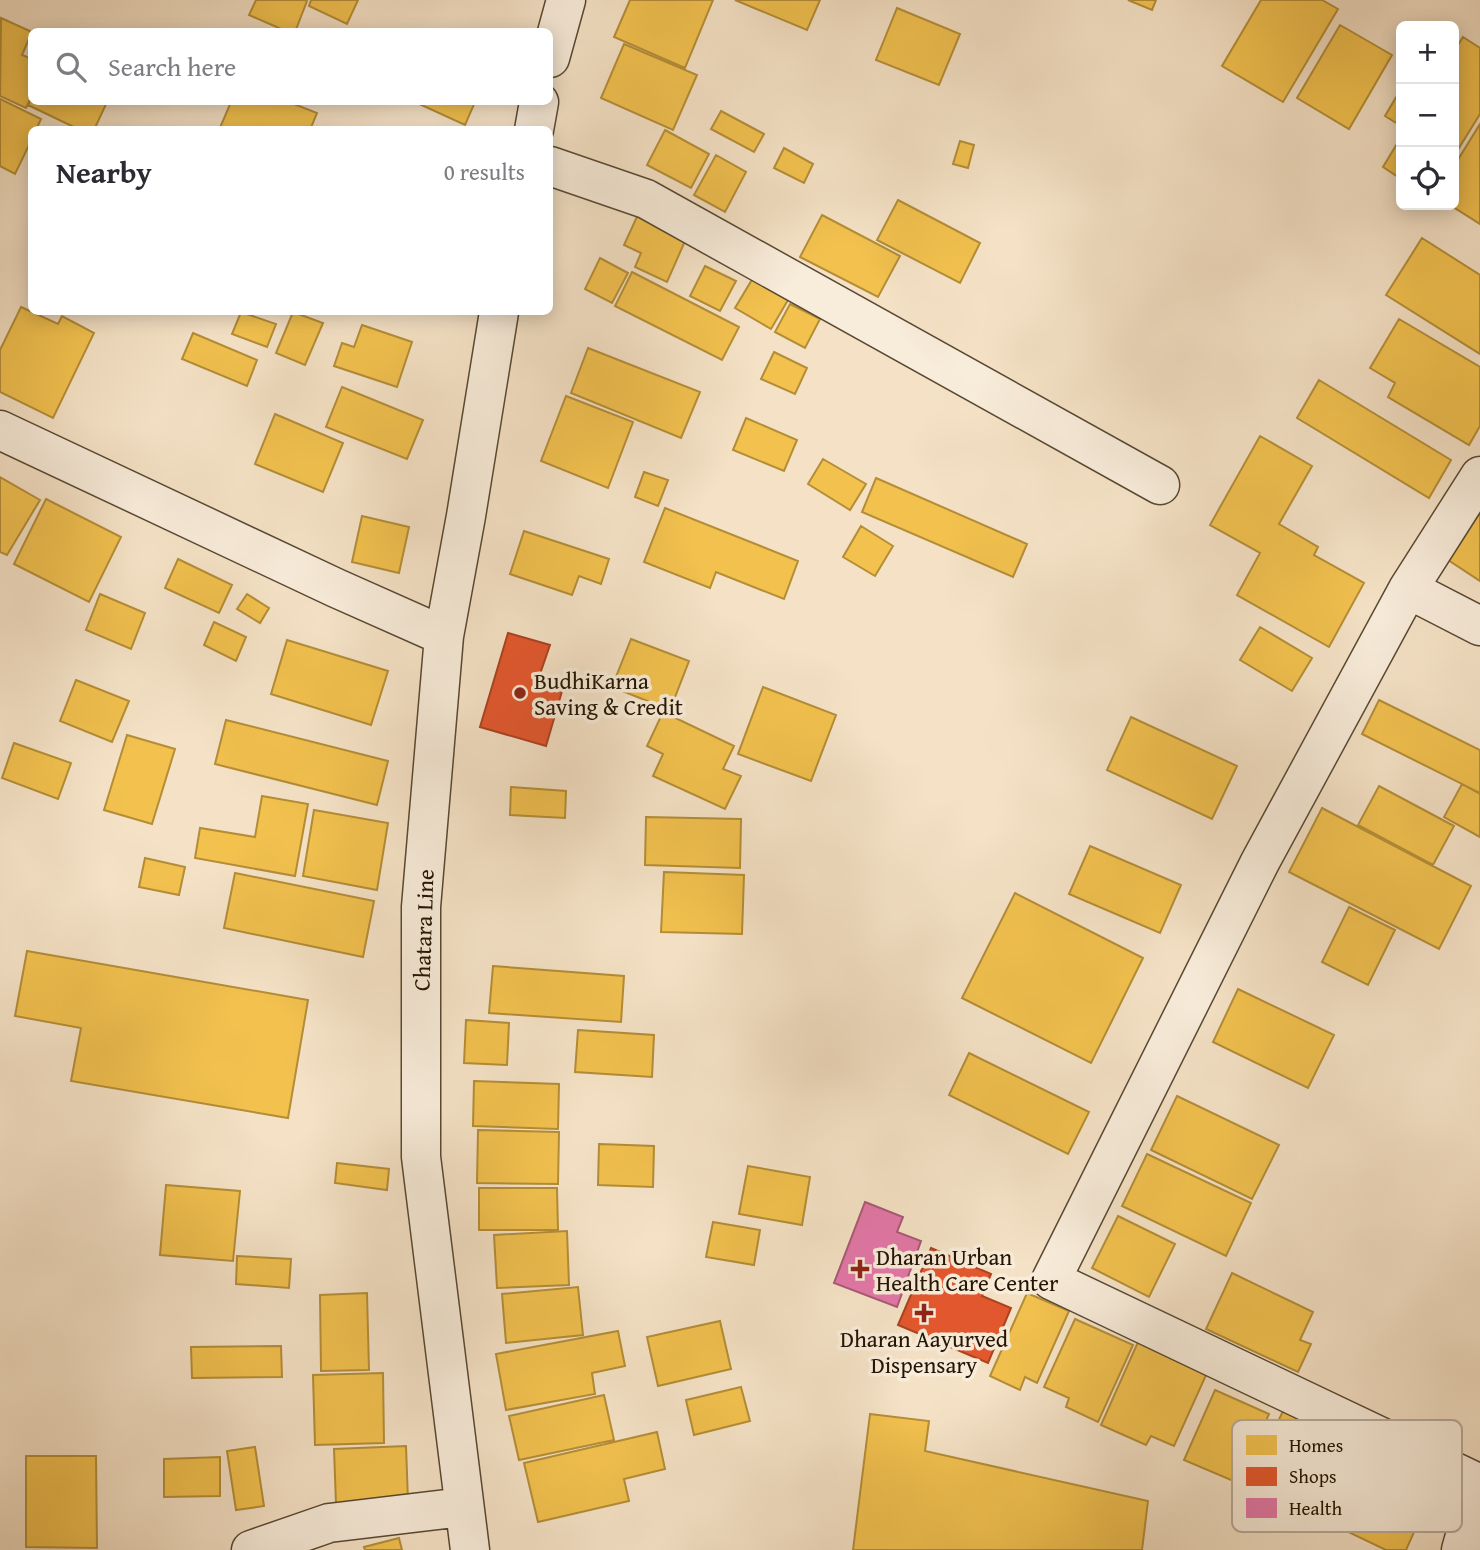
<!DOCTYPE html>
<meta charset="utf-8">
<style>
:root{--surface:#fff;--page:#f7f7f7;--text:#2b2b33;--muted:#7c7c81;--line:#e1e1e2}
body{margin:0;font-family:"Gentium Book Plus",serif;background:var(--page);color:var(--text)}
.controls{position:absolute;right:21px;top:21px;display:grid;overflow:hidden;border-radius:10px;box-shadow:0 4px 18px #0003}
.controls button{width:63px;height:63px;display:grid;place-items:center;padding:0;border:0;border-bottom:2px solid var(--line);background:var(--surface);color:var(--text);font:35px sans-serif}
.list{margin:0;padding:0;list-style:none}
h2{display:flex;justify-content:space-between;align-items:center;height:91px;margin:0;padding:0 28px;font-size:30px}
h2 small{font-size:23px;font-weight:400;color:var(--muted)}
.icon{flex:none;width:38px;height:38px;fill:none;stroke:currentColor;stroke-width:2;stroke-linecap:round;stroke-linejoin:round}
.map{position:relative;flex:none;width:1480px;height:1550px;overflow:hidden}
.search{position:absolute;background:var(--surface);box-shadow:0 4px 18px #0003;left:28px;top:28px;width:525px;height:77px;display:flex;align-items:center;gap:18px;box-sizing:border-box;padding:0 24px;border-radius:10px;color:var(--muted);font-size:26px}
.panel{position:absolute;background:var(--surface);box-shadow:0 4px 18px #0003;left:28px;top:126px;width:525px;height:189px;border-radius:10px}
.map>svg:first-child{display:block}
.homes{fill:#f2c14e;stroke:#b48d37;stroke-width:2}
.shops{fill:#e4572e;stroke:#aa4320;stroke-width:2}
.health{fill:#e377a8;stroke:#a95976;stroke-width:2}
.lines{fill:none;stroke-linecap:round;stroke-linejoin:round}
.street-casing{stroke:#584832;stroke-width:41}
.street{stroke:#f8ecda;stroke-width:38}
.poi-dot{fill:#8f2418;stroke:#f8ecda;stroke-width:2.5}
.labels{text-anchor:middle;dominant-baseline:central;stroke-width:7;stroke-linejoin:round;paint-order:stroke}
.poi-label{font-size:23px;fill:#231401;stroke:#f8ecda;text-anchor:start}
.street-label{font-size:23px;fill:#231401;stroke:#f8ecda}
.key{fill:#f8ecda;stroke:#b8ab99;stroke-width:2}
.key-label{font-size:19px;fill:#231401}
</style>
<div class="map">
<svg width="1480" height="1550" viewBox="0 0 1480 1550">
<rect width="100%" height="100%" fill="#f5e2c6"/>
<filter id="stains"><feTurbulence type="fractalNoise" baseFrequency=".00286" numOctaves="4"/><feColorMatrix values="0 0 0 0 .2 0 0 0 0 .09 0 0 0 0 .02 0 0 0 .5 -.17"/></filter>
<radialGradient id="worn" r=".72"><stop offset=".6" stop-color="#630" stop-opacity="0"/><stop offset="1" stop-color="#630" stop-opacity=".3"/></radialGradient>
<!-- homes -->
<path class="homes" d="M 256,0 L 305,0 L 307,1 L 295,32 L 288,32 L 249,15 Z
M 311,0 L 358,0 L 347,24 L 309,6 Z
M 630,0 L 713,0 L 685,68 L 614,37 Z
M 735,0 L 820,0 L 807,30 Z
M 1128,0 L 1156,0 L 1152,10 Z
M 1261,0 L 1322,0 L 1338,9 L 1283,102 L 1222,66 Z
M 897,8 L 960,34 L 939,85 L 876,60 Z
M 1,18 L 32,32 L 22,55 L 32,59 L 32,95 L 26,108 L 0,96 Z
M 1340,25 L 1392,55 L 1349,129 L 1297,98 Z
M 1463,37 L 1480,48 L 1480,114 L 1454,156 L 1454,46 L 1456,48 Z
M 624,44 L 697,75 L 673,130 L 601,98 Z
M 1401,89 L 1401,126 L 1385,116 Z
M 32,98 L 32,102 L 107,102 L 94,130 L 80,130 L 28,105 Z
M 0,99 L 41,119 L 36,130 L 32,130 L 32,139 L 15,174 L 0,166 Z
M 231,102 L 289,102 L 317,113 L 310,130 L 219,130 Z
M 415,102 L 475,102 L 465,125 Z
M 721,111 L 764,134 L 754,152 L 711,129 Z
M 1480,124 L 1480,224 L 1450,205 L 1454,205 L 1454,166 Z
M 665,130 L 709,154 L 691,188 L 647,165 Z
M 1401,137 L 1401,179 L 1383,167 Z
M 960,141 L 974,145 L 968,168 L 953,164 Z
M 784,148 L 813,164 L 804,183 L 774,168 Z
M 716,155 L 746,172 L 725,212 L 694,195 Z
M 898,200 L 980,243 L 960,283 L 877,240 Z
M 640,210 L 689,232 L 667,282 L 635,267 L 641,253 L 624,245 Z
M 822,215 L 900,256 L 878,297 L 800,257 Z
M 1422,238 L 1480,275 L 1480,354 L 1386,295 Z
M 600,258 L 628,273 L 612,303 L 585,289 Z
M 705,266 L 736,281 L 720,311 L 690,296 Z
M 632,272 L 739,327 L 722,360 L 615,306 Z
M 753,278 L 788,300 L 771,329 L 735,308 Z
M 790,304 L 820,319 L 805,348 L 775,332 Z
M 21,307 L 58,324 L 62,316 L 94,333 L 53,418 L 0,392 L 0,350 Z
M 241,312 L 276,324 L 267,347 L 232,334 Z
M 293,312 L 323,323 L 305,365 L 276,353 Z
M 1399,319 L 1480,367 L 1480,426 L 1469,445 L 1388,397 L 1395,383 L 1370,368 Z
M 362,325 L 412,342 L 397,387 L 334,366 L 342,343 L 354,347 Z
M 193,333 L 257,360 L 247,386 L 182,359 Z
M 588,348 L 700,392 L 681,438 L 571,393 Z
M 774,352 L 807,368 L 795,394 L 761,379 Z
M 1319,380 L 1451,460 L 1429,498 L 1297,418 Z
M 342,387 L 423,420 L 407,459 L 326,427 Z
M 566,396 L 633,422 L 608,488 L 541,461 Z
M 275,414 L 343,443 L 323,492 L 255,464 Z
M 746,418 L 797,440 L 784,471 L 733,450 Z
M 1260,436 L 1312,466 L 1279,524 L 1318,547 L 1314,555 L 1364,583 L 1329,647 L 1237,595 L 1260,553 L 1210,525 Z
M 823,459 L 866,484 L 850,510 L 808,484 Z
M 644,472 L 668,480 L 658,506 L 635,497 Z
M 0,477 L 40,500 L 7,555 L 0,552 Z
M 876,478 L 1027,544 L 1013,577 L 862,512 Z
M 46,499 L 121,537 L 89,602 L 14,564 Z
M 1480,504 L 1480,581 L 1445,558 Z
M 665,508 L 798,561 L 784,599 L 716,572 L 710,588 L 644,562 Z
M 362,516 L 409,527 L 399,573 L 352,562 Z
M 861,526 L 893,546 L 875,576 L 843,557 Z
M 524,531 L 609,559 L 601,584 L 579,576 L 572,595 L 510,574 Z
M 178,559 L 232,585 L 219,613 L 165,588 Z
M 100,594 L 145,613 L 131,649 L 86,630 Z
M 247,594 L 269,608 L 260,623 L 237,609 Z
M 214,622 L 246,637 L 236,661 L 204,645 Z
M 1260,627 L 1312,658 L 1292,691 L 1240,660 Z
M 631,639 L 689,661 L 670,710 L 612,687 Z
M 287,640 L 388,671 L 371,725 L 271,694 Z
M 76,680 L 129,701 L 112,742 L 60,721 Z
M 763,687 L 836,715 L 811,781 L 738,754 Z
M 1379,700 L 1480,750 L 1480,793 L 1362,734 Z
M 663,712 L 734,746 L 723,769 L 741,776 L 725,809 L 653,776 L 663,754 L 647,746 Z
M 1131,717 L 1237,766 L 1212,819 L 1107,770 Z
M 226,720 L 388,761 L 377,805 L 215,764 Z
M 127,735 L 175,749 L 152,824 L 104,810 Z
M 14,743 L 71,763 L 58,799 L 2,778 Z
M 1462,784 L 1480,794 L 1480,837 L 1444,817 Z
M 1379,786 L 1454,826 L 1433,865 L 1358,825 Z
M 511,787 L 566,791 L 565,818 L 510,815 Z
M 262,796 L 308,804 L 295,876 L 195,858 L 200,828 L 255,837 Z
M 1322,808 L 1471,886 L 1439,949 L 1289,872 Z
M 314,810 L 388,823 L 377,890 L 303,876 Z
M 646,817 L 741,819 L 740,868 L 645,865 Z
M 1090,846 L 1181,885 L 1160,933 L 1069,894 Z
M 145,858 L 185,867 L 179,895 L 139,887 Z
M 664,872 L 744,875 L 742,934 L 661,932 Z
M 235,873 L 374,901 L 363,957 L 224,928 Z
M 1015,893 L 1143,958 L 1091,1063 L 962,998 Z
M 1349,907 L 1395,930 L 1368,985 L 1322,962 Z
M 27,951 L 308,1000 L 288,1118 L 71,1081 L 81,1028 L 15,1016 Z
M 493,966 L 624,976 L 621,1022 L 489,1013 Z
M 1238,989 L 1334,1035 L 1308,1088 L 1213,1042 Z
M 466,1020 L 509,1023 L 507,1065 L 464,1063 Z
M 578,1030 L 654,1035 L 652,1077 L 575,1072 Z
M 969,1053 L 1089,1112 L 1068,1154 L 949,1095 Z
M 474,1081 L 559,1084 L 558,1129 L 473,1126 Z
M 1177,1096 L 1279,1145 L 1252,1199 L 1151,1150 Z
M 478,1130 L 559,1132 L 558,1184 L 477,1183 Z
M 599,1144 L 654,1146 L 653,1187 L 598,1185 Z
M 1147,1154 L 1251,1203 L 1226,1256 L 1122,1206 Z
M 337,1163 L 389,1169 L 387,1190 L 335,1183 Z
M 748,1166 L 810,1177 L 802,1225 L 739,1214 Z
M 166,1185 L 240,1191 L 233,1261 L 160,1255 Z
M 479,1188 L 557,1188 L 558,1230 L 479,1230 Z
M 1118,1216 L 1175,1244 L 1149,1297 L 1092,1268 Z
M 713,1222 L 760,1230 L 754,1265 L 706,1257 Z
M 567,1231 L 569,1285 L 497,1288 L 494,1235 Z
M 237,1256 L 291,1259 L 289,1288 L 236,1284 Z
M 1232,1273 L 1313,1312 L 1300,1340 L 1311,1344 L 1298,1372 L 1206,1329 Z
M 578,1287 L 583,1335 L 506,1343 L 502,1294 Z
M 367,1293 L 369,1370 L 321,1371 L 320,1295 Z
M 1027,1293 L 1069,1311 L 1037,1383 L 1025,1377 L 1020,1390 L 990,1376 Z
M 1075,1319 L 1133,1345 L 1098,1422 L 1066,1407 L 1069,1398 L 1044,1387 Z
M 720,1321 L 731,1369 L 658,1386 L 647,1337 Z
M 618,1331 L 625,1366 L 592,1373 L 595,1394 L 506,1410 L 496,1354 Z
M 1138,1342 L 1207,1373 L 1174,1446 L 1151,1436 L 1146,1445 L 1101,1425 Z
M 281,1346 L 282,1377 L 192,1378 L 191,1347 Z
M 383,1373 L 384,1443 L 315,1445 L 313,1375 Z
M 741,1387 L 750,1421 L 694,1435 L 686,1400 Z
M 1215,1390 L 1269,1414 L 1238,1483 L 1184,1460 Z
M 604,1395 L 614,1440 L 519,1460 L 509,1416 Z
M 1283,1411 L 1312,1424 L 1285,1481 L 1256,1468 Z
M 870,1414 L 929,1421 L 925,1451 L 1148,1501 L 1142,1550 L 853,1550 Z
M 657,1432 L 665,1469 L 624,1479 L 629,1501 L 538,1522 L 524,1463 Z
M 1324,1442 L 1432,1492 L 1406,1550 L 1386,1550 L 1294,1506 Z
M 406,1446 L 408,1501 L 336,1504 L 334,1449 Z
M 255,1447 L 264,1506 L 236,1510 L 227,1451 Z
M 26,1456 L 96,1456 L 97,1548 L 26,1547 Z
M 220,1457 L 220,1496 L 164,1497 L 164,1459 Z
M 399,1538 L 402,1550 L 365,1550 L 364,1547 Z"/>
<!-- shops -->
<path class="shops" d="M 508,633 L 550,645 L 540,674 L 565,681 L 546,746 L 480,727 Z
M 931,1248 L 991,1274 L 982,1296 L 1011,1308 L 988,1363 L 898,1325 Z"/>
<!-- health -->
<path class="health" d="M 865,1202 L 903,1217 L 897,1232 L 921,1241 L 897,1307 L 834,1283 Z"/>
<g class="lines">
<!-- street casing -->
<g class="street-casing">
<path id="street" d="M 550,58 L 566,0
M 534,130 L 539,102
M 550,166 L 646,199 L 1160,485
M 0,430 L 336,588 L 444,636
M 1408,589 L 1480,626
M 1480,1484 L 1051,1280 L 1260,862 L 1408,589 L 1480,476
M 251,1550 L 329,1523 L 463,1507
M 470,1550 L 421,1157 L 421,907 L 444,636 L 466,516 L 499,312
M 1461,1550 L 1480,1483"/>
</g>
<!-- street -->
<use href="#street" class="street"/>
</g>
<!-- markers -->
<g class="poi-dot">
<circle cx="520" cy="693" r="7"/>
<path d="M856.5 1258.5h7v7h7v7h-7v7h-7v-7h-7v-7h7z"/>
<path d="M920.5 1302.5h7v7h7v7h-7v7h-7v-7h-7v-7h7z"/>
</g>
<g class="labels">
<!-- poi labels -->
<g class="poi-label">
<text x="534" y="680">BudhiKarna<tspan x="534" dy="26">Saving &amp; Credit</tspan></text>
<text x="876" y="1256">Dharan Urban<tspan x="876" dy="26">Health Care Center</tspan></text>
<text x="924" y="1338" text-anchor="middle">Dharan Aayurved<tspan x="924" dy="26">Dispensary</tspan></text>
</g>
<!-- street labels -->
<g class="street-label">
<text transform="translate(423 930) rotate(-88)">Chatara Line</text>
</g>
</g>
<!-- legend -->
<rect x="1232" y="1420" width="230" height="112" rx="10" class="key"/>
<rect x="1246" y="1435" width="31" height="20" fill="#f2c14e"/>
<rect x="1246" y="1467" width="31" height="19" fill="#e4572e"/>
<rect x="1246" y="1498" width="31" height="20" fill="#e377a8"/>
<g class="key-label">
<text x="1289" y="1452">Homes</text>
<text x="1289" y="1483">Shops</text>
<text x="1289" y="1515">Health</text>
</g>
<rect width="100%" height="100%" filter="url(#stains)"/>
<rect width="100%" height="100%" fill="url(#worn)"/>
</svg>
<div class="controls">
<button>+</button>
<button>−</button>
<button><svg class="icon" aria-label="locate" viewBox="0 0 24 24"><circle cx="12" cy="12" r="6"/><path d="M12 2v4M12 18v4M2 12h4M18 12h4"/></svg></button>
</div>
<div class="search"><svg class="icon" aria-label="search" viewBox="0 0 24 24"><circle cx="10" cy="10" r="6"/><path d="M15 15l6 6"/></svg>Search here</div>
<section class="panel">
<h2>Nearby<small>0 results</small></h2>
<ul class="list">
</ul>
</section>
</div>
